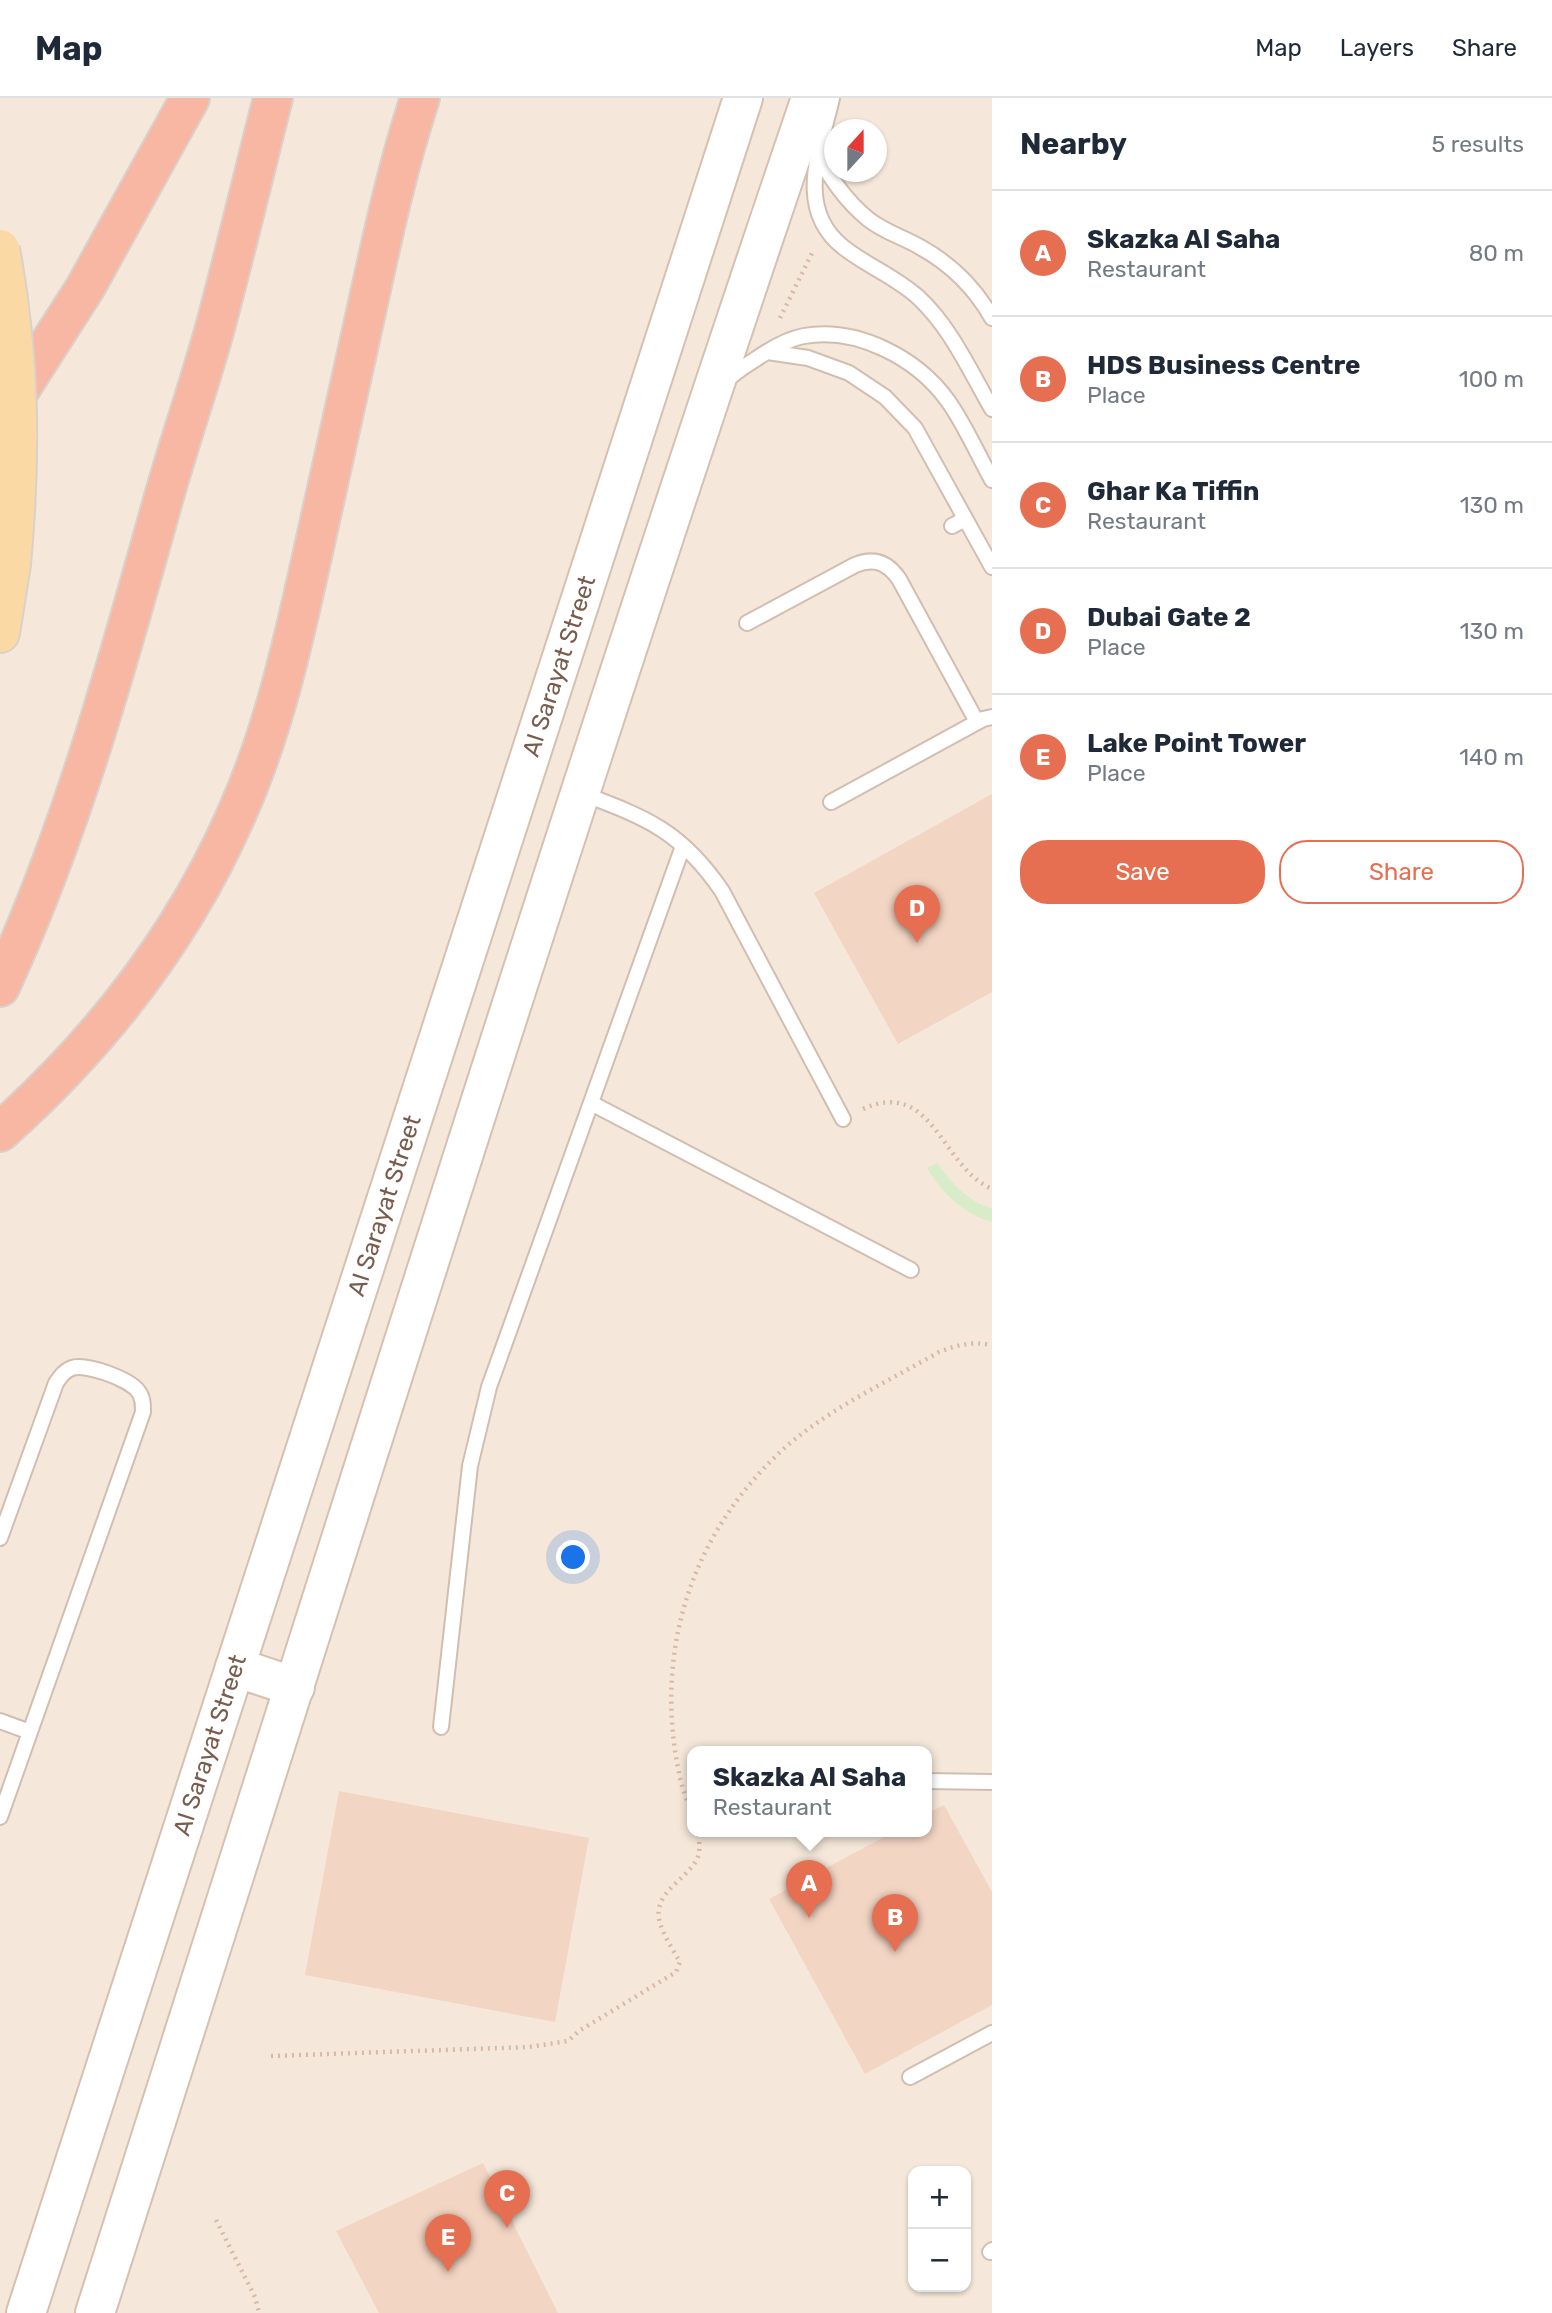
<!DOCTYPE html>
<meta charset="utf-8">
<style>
:root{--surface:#fff;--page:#f6f6f7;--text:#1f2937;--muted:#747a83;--line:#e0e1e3;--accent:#e76f51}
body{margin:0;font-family:Rubik,sans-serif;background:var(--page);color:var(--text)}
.controls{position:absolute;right:21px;bottom:21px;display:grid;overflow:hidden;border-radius:14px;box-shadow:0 2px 5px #0004}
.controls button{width:63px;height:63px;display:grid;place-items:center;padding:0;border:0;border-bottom:2px solid var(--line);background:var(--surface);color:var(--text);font:35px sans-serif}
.compass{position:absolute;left:824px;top:21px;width:63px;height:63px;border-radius:50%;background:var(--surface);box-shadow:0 2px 5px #0004;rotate:21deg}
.you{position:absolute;left:574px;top:1460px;width:24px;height:24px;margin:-18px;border:5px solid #fff;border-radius:50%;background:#1a73e8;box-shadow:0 0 0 10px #1a73e833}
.badge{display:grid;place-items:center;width:46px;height:46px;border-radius:50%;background:var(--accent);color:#fff;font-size:23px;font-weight:700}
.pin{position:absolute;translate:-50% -58px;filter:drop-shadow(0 2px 4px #0008)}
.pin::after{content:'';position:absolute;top:37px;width:24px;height:21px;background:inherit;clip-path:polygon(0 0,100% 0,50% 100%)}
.popup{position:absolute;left:687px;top:1648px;width:245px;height:91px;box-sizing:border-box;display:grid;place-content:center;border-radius:14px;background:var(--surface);filter:drop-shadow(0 2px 5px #0005);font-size:23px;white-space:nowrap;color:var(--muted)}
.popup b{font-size:26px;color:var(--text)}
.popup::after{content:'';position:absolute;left:50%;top:100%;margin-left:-14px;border:14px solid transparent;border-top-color:var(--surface)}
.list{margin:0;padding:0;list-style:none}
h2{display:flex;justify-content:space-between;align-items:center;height:91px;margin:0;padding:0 28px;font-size:30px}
h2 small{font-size:23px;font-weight:400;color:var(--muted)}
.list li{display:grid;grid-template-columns:46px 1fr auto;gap:21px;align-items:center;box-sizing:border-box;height:126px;padding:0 28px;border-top:2px solid var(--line)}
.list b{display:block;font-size:26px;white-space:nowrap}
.list p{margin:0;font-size:23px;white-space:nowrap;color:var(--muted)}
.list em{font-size:23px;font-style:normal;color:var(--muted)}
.actions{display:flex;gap:14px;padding:21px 28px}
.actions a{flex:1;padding:16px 0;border:2px solid var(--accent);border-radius:28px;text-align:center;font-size:24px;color:var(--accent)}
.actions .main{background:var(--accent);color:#fff}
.map{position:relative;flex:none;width:992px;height:2215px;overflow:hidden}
header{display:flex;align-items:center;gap:42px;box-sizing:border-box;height:98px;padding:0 35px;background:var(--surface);border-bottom:2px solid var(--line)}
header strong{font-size:33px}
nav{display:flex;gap:38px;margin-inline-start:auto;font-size:24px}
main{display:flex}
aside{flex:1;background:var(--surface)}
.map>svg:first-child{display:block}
.residential{fill:#f5e8da;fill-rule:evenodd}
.green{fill:#d8ecc9}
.building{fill:#f3d5c3}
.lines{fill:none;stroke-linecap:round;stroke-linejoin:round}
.lane-casing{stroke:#d1beb0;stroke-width:18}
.secondary-casing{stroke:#d6c0b0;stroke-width:42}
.primary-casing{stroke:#dad1cd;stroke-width:42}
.highway-casing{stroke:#dad1cd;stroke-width:42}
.path{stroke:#d9b8a5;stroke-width:4.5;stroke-dasharray:2 5;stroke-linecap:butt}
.lane{stroke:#fff;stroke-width:14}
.secondary{stroke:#fff;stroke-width:38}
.primary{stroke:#fbd9a5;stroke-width:38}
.highway{stroke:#f7b7a3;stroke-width:38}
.primary-bridge-casing{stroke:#dad1cd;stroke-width:42;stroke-linecap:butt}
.primary-bridge{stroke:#fbd9a5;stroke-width:38}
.labels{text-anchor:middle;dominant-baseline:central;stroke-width:6;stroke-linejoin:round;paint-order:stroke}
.street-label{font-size:24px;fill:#7a5c4d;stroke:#fffaf3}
</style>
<header>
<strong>Map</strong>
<nav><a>Map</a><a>Layers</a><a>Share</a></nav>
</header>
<main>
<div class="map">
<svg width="992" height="2215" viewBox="0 0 992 2215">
<rect width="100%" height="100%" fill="#fdf6ec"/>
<!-- residential -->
<path class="residential" d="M 0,0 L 992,0 L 992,2215 L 0,2215 ZM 834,32 L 876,32 L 876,74 L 834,74 ZM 692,1654 L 926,1654 L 926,1734 L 692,1734 ZM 913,2073 L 966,2073 L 966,2189 L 913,2189 Z"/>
<!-- green -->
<path class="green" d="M 937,1065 C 953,1087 966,1101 992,1111 L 992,1124 C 963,1116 942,1095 927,1070 Z"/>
<!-- building -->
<path class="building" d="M 992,696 L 992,894 L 898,946 L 814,795 Z
M 339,1693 L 589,1740 L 555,1924 L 305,1877 Z
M 944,1707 L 992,1794 L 992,1907 L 865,1976 L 769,1801 L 893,1734 L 926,1734 L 926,1716 Z
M 483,2065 L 558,2215 L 379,2215 L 336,2133 Z"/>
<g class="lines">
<!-- lane casing -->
<g class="lane-casing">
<path id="lane" d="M 832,0 C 821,50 794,110 843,149 C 867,168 896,179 919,200 C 951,230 970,273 992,311
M 818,58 C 832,82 846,103 868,121 C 884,134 903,139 920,149 C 951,166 975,190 992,220
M 768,254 L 808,260 L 849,275 L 885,299 L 915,330 L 992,469
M 726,283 C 735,274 745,268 756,261 C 769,252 788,241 804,238 C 858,229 917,260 948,303 C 965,327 978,357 992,382
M 952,428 L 965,421
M 747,525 L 855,467 C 874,459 888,465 899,481 L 977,624
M 581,695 C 647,720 681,733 722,793 L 843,1021
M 831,704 L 983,621 L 992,619
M 591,1005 L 911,1172
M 0,1440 L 56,1285 C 61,1278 64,1273 72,1270 C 86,1265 129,1281 138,1293 C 143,1299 143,1306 143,1314 L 0,1719
M 0,1623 L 30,1634
M 441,1629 L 470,1368 L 489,1289 L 683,748
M 926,1683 L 992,1684
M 910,1979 L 992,1935
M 990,2154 L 992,2152"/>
</g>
<!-- secondary casing -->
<g class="secondary-casing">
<g id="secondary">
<path d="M 235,1569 L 295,1589"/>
<path id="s1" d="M 26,2215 L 743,0"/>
<path d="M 95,2215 C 331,1476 561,734 811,0"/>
</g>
</g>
<!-- primary casing -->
<g class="primary-casing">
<path id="primary" d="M 0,535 L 11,466"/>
</g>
<!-- highway casing -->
<g class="highway-casing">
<path id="highway" d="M 5,315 L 85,190 L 190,0
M 0,889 C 70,737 115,575 160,413 C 177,350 199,289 216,226 C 236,151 254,75 273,0
M 0,1034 C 100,945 183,839 237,715 C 273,634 292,549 311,463 C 330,377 349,291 368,205 C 383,136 398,67 420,0"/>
</g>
<!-- path -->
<path class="path" d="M 780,220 L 813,153
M 863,1011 C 933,979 941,1069 992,1091
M 692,1715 C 687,1702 681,1688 679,1675 C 654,1555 690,1440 778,1356 C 822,1314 887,1284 939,1254 C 957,1247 972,1243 992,1247
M 271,1958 L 529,1949 L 568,1943 L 579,1933 L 676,1874 L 680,1864 C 673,1852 664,1838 660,1825 C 651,1795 686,1783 697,1761 C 701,1753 699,1743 698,1734
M 216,2122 L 255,2199 L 259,2215"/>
<!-- lane -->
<use href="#lane" class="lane"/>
<!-- secondary -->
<use href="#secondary" class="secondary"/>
<!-- primary -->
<use href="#primary" class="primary"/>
<!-- highway -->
<use href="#highway" class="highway"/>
<!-- primary-bridge casing -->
<g class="primary-bridge-casing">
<path id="primary-bridge" d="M 0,151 C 20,258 21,358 11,466"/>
</g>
<!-- primary-bridge -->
<use href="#primary-bridge" class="primary-bridge"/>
</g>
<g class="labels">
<!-- street labels -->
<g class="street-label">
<text stroke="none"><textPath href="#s1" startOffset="1731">Al Sarayat Street</textPath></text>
<text stroke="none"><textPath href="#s1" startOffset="1164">Al Sarayat Street</textPath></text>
<text stroke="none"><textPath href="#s1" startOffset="597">Al Sarayat Street</textPath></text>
</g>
</g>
</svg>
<div class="controls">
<button>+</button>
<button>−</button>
</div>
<svg class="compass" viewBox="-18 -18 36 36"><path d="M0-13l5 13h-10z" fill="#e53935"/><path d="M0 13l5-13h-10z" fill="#747a83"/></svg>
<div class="you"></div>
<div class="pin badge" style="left:809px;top:1820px">A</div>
<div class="popup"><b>Skazka Al Saha</b>Restaurant</div>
<div class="pin badge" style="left:895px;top:1854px">B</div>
<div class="pin badge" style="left:507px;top:2130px">C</div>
<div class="pin badge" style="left:917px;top:845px">D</div>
<div class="pin badge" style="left:448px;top:2174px">E</div>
</div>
<aside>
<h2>Nearby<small>5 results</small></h2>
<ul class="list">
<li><span class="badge">A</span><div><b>Skazka Al Saha</b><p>Restaurant</p></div><em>80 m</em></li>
<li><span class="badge">B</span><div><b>HDS Business Centre</b><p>Place</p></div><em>100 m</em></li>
<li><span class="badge">C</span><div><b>Ghar Ka Tiffin</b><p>Restaurant</p></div><em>130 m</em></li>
<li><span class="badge">D</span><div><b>Dubai Gate 2</b><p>Place</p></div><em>130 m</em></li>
<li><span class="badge">E</span><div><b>Lake Point Tower</b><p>Place</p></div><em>140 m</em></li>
</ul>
<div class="actions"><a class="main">Save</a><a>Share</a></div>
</aside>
</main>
